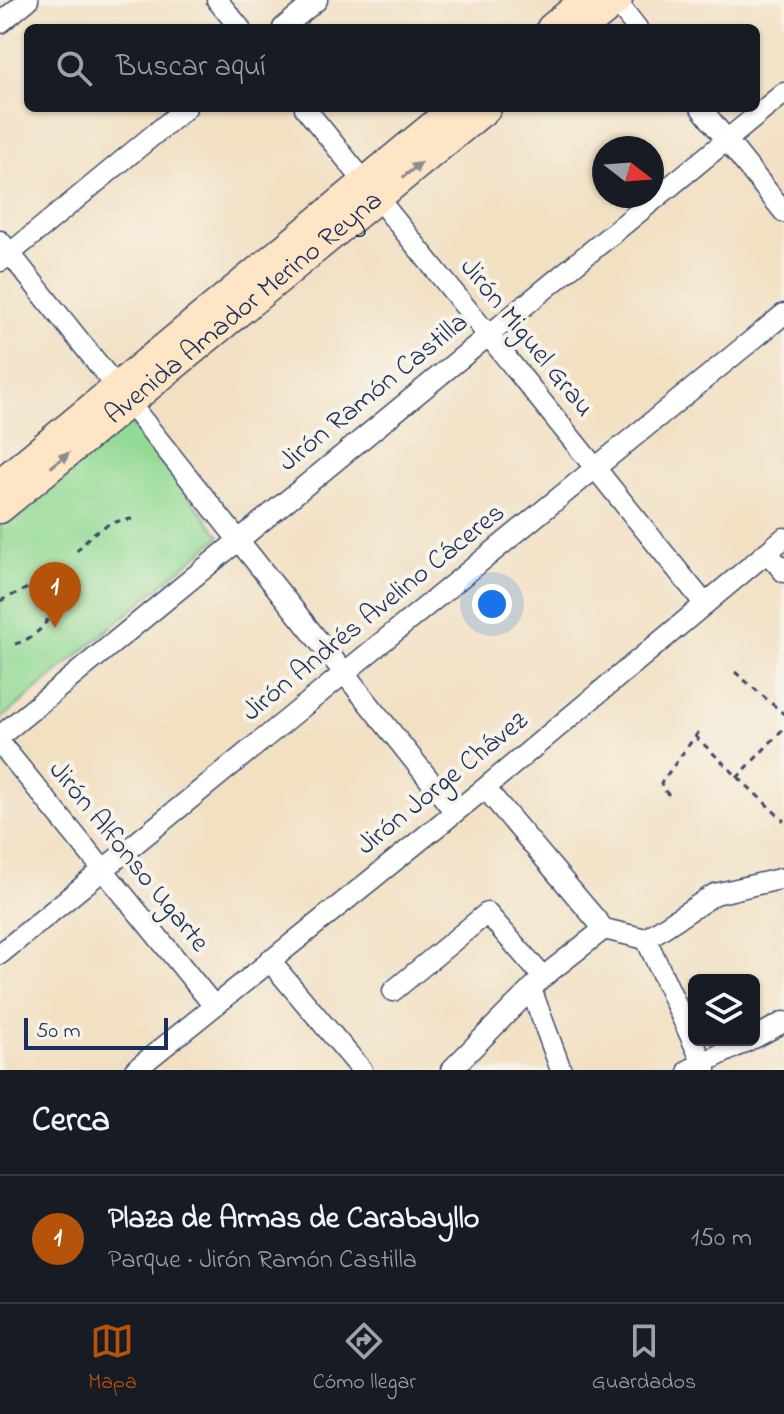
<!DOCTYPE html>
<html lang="es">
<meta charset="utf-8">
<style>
:root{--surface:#171b24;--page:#20242c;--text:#f1f3f6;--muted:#9ea1a6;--line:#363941;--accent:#b45309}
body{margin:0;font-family:"Indie Flower",sans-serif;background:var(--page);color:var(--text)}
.controls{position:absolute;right:24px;bottom:24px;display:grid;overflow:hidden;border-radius:12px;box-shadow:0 2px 6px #0004}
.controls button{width:72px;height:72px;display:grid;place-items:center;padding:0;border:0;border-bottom:2px solid var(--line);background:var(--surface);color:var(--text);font:40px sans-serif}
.compass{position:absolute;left:592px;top:136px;width:72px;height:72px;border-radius:50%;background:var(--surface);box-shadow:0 2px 6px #0004;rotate:107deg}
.scale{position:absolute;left:24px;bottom:20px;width:144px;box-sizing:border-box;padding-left:8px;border:4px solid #1b2f5e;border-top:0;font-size:22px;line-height:28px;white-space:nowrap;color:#1b2f5e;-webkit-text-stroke:6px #f7f3e8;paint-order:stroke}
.you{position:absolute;left:492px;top:604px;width:28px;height:28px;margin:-20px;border:6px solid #fff;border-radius:50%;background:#1a73e8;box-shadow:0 0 0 12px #1a73e833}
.badge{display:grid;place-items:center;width:52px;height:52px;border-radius:50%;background:var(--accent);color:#fff;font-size:26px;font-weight:700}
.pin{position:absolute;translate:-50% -66px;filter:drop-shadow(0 2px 4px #0008)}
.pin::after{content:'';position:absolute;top:42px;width:28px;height:24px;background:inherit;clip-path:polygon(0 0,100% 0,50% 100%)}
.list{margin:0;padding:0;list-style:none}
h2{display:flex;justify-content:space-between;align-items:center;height:104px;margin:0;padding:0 32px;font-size:34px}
h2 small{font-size:26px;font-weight:400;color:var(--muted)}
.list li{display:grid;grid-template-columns:52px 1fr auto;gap:24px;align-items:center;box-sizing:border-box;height:128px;padding:0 32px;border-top:2px solid var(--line)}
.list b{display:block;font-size:30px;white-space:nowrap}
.list p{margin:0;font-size:26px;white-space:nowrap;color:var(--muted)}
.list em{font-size:26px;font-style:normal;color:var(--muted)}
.icon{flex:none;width:44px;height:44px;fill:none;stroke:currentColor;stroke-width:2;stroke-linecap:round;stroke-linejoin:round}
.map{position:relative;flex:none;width:784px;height:1070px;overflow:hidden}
.search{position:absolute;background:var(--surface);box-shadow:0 2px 6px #0004;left:24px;right:24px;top:24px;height:88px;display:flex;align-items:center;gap:20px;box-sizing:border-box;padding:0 28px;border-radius:12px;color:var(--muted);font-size:30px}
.sheet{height:232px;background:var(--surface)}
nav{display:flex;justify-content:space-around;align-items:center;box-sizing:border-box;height:112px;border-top:2px solid var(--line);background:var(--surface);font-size:22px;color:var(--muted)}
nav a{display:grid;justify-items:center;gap:4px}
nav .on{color:var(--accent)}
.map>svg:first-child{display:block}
.green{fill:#93da95;stroke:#57847a;stroke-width:2}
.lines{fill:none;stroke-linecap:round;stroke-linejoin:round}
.street-casing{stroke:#3b4a6d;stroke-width:23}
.secondary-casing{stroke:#3b4a6d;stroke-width:31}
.path{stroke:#3b4a6d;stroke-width:3;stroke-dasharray:6 6;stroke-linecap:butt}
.street{stroke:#fff;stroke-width:20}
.secondary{stroke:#fee5c5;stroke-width:28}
.oneway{fill:#8c8a92}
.labels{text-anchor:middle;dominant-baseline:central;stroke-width:8;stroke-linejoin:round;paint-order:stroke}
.street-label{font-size:28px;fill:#1b2f5e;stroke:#f7f3e8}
</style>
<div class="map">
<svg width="784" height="1070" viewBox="0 0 784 1070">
<rect width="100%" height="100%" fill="#f7f3e8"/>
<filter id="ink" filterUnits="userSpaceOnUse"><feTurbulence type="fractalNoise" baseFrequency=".0125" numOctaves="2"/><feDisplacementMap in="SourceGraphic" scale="16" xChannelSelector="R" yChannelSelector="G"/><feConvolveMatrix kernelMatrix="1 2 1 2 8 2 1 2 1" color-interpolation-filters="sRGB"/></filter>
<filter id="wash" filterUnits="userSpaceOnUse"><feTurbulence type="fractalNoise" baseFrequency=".006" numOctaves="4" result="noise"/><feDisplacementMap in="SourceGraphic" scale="32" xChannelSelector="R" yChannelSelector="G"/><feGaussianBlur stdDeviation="1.8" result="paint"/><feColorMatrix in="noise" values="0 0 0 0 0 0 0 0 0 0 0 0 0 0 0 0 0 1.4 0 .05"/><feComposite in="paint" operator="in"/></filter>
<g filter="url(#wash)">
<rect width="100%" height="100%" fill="#f2e0c3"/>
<!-- green -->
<path class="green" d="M 127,418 L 220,536 L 0,720 L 0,523 Z"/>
</g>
<g filter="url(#ink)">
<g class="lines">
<!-- street casing -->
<g class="street-casing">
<path id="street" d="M 217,0 L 240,28
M 615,0 L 637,28
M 0,23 L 28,0
M 283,28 L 317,0
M 305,108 L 704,603
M 701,108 L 784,212
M 0,241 L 455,812
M 1,261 L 186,108
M 767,552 L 784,572
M 0,736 L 784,93
M 0,743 L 214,1006
M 485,788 L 604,929
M 646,939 L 715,894 L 784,878
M 646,939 L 706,1070
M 0,954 L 784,314
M 269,960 L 362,1070
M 531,989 L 561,1070
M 393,991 L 487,913 L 543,977
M 754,1038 L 784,1022
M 135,1070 L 485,788 L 784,538
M 451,1070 L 543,977 L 604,929 L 646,939
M 689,1070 L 749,1040"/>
</g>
<!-- secondary casing -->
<g class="secondary-casing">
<g id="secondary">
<path d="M 551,28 L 585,0"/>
<path d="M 584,28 L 618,0"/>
<path d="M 0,483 L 454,108"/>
<path id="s1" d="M 0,509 L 487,108"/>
</g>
</g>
<!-- path -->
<path class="path" d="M 77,551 C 93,530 108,521 133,519
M 0,601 L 45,580
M 15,644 C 40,637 55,616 56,590
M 735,672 L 784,714
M 695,736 L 784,821
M 737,778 L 784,728
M 669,795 L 663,789 L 661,783 L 702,727"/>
<!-- street -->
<use href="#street" class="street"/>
<!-- secondary -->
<use href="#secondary" class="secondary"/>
</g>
<!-- one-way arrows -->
<defs><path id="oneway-solid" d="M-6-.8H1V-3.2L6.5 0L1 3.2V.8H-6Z" transform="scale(2)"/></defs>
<g class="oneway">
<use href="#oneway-solid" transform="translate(412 170) rotate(-39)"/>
<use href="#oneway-solid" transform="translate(60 460) rotate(-39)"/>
</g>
</g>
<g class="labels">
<!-- street labels -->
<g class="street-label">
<text stroke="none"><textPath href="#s1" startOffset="316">Avenida Amador Merino Reyna</textPath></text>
<text transform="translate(526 338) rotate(51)">Jirón Miguel Grau</text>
<text transform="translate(374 393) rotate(-39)">Jirón Ramón Castilla</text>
<text transform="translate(374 613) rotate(-39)">Jirón Andrés Avelino Cáceres</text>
<text transform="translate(443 784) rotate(-39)">Jirón Jorge Chávez</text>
<text transform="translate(128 857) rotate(51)">Jirón Alfonso Ugarte</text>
</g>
</g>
</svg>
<div class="controls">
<button><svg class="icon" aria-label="layers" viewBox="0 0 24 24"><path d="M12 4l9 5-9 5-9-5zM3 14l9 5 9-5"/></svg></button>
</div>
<svg class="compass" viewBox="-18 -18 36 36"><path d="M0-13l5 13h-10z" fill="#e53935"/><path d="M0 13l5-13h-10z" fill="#9ea1a6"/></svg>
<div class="scale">50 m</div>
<div class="you"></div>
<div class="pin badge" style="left:55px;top:628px">1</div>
<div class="search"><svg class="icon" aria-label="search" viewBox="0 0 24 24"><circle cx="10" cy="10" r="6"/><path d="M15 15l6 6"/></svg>Buscar aquí</div>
</div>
<section class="sheet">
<h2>Cerca<small></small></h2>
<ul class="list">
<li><span class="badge">1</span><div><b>Plaza de Armas de Carabayllo</b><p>Parque · Jirón Ramón Castilla</p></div><em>150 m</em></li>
</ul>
</section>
<nav>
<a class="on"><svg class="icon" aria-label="map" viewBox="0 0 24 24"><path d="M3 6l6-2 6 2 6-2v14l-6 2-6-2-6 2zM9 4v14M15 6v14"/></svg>Mapa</a>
<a><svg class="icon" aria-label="directions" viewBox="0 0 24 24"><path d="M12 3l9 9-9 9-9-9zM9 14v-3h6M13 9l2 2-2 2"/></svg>Cómo llegar</a>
<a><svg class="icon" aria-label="saved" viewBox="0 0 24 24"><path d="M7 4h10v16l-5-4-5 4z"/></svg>Guardados</a>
</nav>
